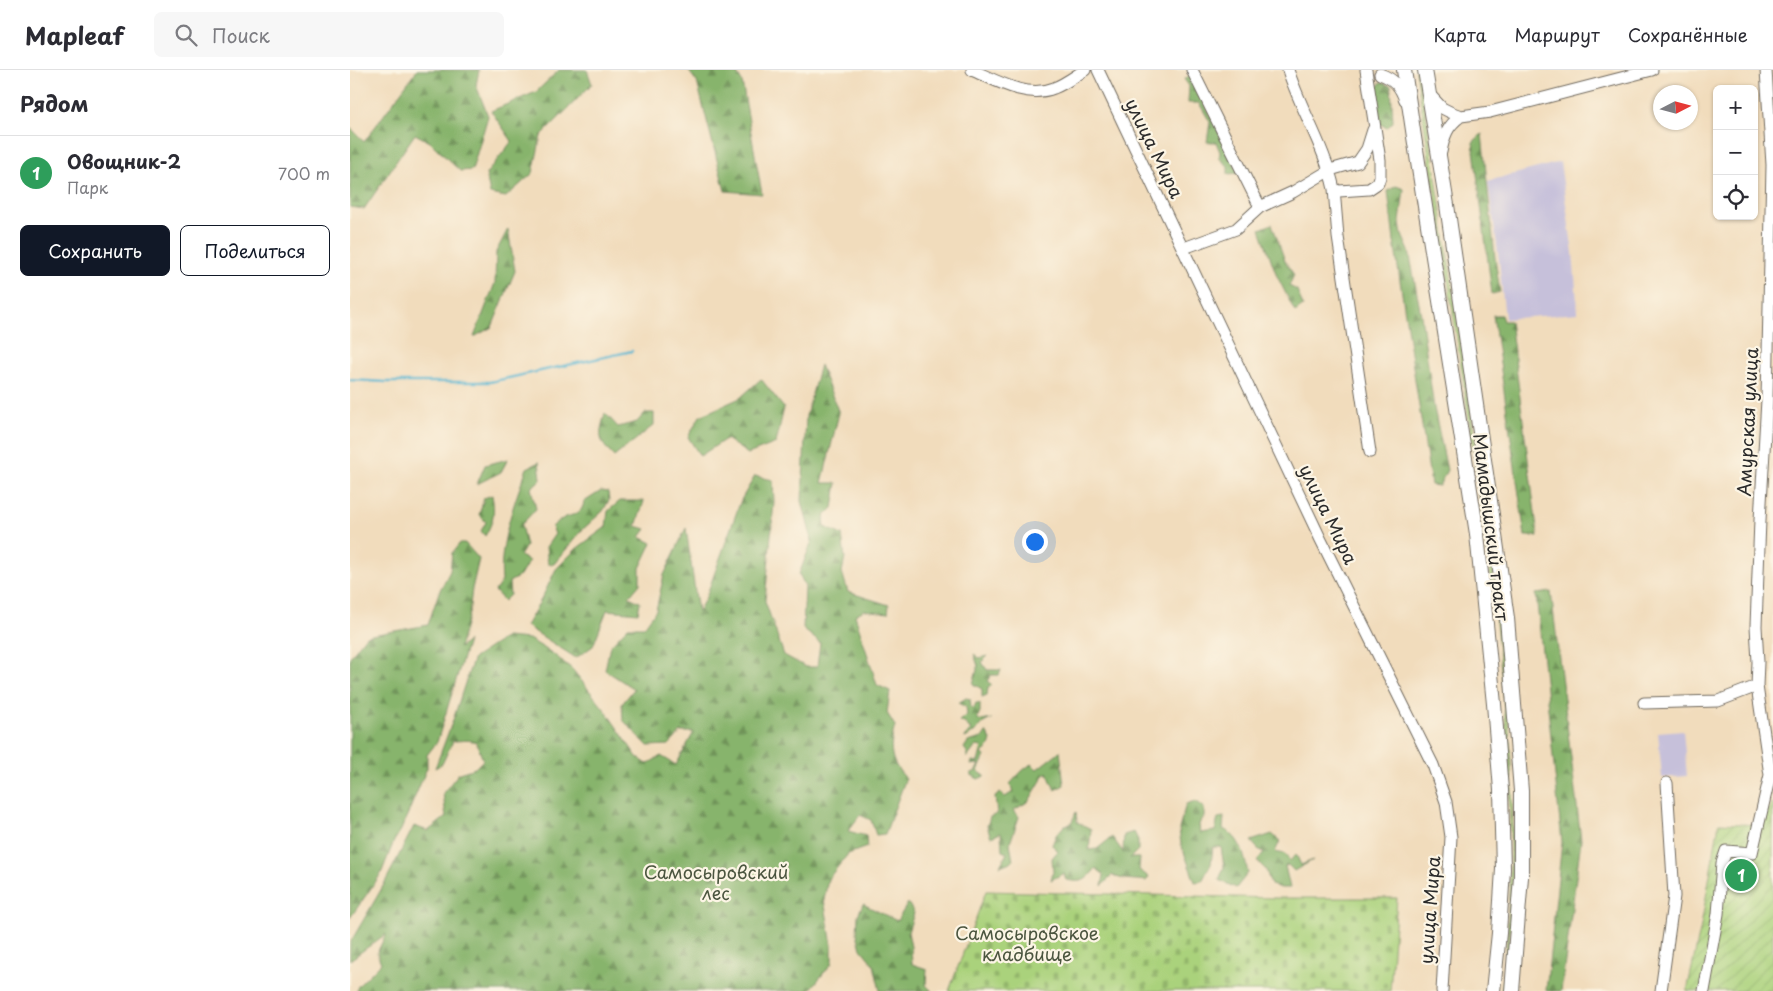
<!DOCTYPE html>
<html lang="ru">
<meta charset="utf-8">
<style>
:root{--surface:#fff;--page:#f7f7f7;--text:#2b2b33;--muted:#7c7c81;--line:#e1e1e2;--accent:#111827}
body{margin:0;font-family:"Playpen Sans",sans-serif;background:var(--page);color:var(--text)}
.controls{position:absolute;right:15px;top:15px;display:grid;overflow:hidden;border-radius:8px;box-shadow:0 1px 4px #0004}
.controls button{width:45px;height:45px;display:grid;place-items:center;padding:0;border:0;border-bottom:1px solid var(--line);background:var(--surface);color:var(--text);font:25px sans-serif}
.compass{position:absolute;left:1303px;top:15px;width:45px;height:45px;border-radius:50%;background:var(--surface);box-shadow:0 1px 4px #0004;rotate:84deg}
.you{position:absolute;left:684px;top:471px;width:18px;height:18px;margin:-12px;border:4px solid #fff;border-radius:50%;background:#1a73e8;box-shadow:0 0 0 8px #1a73e833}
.badge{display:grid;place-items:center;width:32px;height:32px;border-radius:50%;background:var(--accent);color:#fff;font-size:16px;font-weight:700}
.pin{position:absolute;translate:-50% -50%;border:2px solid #fff;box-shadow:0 1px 5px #0006}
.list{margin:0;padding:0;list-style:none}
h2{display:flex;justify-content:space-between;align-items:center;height:65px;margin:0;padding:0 20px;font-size:21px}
h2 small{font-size:16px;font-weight:400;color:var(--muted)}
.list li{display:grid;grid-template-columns:32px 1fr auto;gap:15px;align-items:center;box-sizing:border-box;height:75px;padding:0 20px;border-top:1px solid var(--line)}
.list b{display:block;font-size:19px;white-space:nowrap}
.list p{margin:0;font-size:16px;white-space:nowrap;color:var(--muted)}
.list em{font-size:16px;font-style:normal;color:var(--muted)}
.actions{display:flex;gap:10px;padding:15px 20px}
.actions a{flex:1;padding:11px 0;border:1px solid var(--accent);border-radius:8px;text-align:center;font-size:18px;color:var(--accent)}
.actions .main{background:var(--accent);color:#fff}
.icon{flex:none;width:28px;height:28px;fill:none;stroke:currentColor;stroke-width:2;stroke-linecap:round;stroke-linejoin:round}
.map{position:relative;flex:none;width:1423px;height:921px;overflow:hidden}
header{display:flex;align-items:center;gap:30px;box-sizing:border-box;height:70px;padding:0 25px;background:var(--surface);border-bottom:1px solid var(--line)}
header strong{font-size:24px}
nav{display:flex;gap:28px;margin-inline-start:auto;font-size:18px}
.search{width:350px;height:45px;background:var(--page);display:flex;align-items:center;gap:12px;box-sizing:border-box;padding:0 18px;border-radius:8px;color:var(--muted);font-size:19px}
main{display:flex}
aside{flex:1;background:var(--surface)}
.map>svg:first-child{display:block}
.industrial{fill:#c6c0da}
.grass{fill:url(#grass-tufts);stroke:#6a7e54}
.forest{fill:url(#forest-firs);stroke:#59704c}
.cemetery{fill:url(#cemetery-stones);stroke:#6a7e54}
.garden{fill:url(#garden-furrows);stroke:#6a7e54}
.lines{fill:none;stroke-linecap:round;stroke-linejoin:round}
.stream{stroke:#51b3cf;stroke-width:2.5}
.minor-casing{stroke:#70695e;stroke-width:13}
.major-casing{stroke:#70695e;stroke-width:16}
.minor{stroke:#fff;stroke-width:11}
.major{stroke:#fff;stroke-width:14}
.labels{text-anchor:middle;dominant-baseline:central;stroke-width:4.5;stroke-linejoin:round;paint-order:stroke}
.street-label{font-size:18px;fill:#2b2b2b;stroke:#fcf5e5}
.park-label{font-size:18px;fill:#4b553f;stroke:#fcf5e5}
</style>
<header>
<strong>Mapleaf</strong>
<div class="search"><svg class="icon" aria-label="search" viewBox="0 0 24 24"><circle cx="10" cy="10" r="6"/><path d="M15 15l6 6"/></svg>Поиск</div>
<nav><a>Карта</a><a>Маршрут</a><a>Сохранённые</a></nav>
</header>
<main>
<aside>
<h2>Рядом<small></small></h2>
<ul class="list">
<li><span class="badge" style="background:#2e9e5b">1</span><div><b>Овощник-2</b><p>Парк</p></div><em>700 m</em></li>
</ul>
<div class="actions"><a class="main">Сохранить</a><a>Поделиться</a></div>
</aside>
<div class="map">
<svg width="1423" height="921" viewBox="0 0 1423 921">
<defs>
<pattern id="grass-tufts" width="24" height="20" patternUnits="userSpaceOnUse" patternTransform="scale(1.25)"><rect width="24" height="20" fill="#aad27c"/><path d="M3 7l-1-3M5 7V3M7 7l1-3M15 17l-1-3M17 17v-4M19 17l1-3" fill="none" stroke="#92b46b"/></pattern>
<pattern id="forest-firs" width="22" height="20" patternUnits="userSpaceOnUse" patternTransform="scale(1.25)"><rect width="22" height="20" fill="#87b46c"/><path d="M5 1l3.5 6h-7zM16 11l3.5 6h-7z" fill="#6f9359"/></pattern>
<pattern id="cemetery-stones" width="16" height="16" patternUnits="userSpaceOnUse" patternTransform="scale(1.25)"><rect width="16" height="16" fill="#aad27c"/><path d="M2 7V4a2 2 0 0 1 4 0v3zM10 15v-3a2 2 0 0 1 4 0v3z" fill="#92b46b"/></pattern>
<pattern id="garden-furrows" width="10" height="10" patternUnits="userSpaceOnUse" patternTransform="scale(1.25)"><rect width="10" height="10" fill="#aad27c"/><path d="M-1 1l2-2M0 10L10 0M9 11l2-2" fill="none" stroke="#92b46b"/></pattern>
</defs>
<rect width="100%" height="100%" fill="#fcf5e5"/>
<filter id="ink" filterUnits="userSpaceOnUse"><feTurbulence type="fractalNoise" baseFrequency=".02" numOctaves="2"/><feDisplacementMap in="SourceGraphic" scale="10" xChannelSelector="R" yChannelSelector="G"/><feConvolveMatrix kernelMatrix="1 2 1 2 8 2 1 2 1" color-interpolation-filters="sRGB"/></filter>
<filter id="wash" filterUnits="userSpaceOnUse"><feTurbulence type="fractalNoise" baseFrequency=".0096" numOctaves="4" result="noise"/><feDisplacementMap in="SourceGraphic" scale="20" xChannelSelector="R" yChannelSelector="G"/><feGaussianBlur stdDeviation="1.12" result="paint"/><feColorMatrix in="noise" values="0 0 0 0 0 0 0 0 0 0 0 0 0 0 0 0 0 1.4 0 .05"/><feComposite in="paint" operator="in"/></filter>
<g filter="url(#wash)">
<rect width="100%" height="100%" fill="#f1dcbc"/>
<!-- industrial -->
<path class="industrial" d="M 1210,92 L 1223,183 L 1228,243 L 1155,249 L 1149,190 L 1138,111 Z
M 1333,660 L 1337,706 L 1312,708 L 1308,662 Z"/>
<!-- grass -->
<path class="grass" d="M 1066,0 L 1069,0 C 1089,123 1107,246 1125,369 C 1152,552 1176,736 1155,921 L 1152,921 C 1171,761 1154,601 1132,443 C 1112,295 1088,148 1066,0 Z"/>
<!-- forest -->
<path class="forest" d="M 67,0 L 129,0 L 126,15 L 138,46 L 122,100 L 110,101 L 80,72 L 65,64 L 14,139 L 0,137 L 0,57 L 14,72 Z
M 209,0 L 237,0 L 242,14 L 191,66 L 183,103 L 156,127 L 140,124 L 136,104 L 162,71 L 141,41 L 186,22 Z
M 338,0 L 385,0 L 392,12 L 412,124 L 375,121 L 347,12 Z
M 841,5 L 889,103 L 878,104 L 878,96 L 869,88 L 870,82 L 866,72 L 857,72 L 860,52 L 849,33 L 838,33 L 839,16 L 834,9 Z
M 1031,12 L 1041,16 L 1043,52 L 1037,58 L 1027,52 L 1025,21 Z
M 1132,64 L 1145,188 L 1150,222 L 1142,224 L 1123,72 Z
M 1046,116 L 1054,119 L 1050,152 L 1052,165 L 1059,181 L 1071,245 L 1084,338 L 1097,400 L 1089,416 L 1081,415 L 1044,171 L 1038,121 Z
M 922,154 L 935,191 L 944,205 L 939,216 L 947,220 L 953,236 L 945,242 L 927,206 L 910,159 Z
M 158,159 L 165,201 L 142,257 L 124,267 L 145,213 L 146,182 Z
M 1143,245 L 1151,245 L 1153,251 L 1160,251 L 1188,466 L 1175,466 Z
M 470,295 L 489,343 L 472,413 L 487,413 L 483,438 L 474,447 L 475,457 L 492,465 L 495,488 L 492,502 L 498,522 L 539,535 L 538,543 L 514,540 L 505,545 L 527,615 L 540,621 L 537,643 L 545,656 C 539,677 539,692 556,708 L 535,764 L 526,765 L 521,750 L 510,745 L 498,761 L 516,766 L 517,777 L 498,784 L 478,809 L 474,830 L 482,875 L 482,893 L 459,921 L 6,921 L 8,916 L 31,893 L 27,883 L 36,864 L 0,890 L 0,873 L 32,818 L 64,756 L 78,761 L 96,747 L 93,723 L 109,703 L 125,698 L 133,690 L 126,672 C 118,669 111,671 103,671 L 92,694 L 85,698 L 103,650 L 118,604 L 124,588 L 156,567 L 179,569 L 202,583 L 222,599 L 255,640 L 287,687 L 297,694 L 311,686 L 326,695 L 344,662 L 331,662 L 319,675 L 298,676 L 273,650 L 272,634 L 284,619 L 255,600 L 260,576 L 278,557 L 294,557 L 306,540 L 314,505 L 336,458 L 348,542 L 356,527 L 391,430 L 405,406 L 423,410 L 424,432 L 415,531 L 434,585 L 456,597 L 467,597 L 470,573 L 453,559 L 455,516 L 449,504 L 462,471 L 452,431 L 456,346 Z
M 411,309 L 434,338 L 426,373 L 398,384 L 376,369 L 350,386 L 338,367 L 350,346 L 390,328 Z
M 255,343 L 268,357 L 287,352 L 295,343 L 304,343 L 304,355 L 264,387 C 247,369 249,366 255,343 Z
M 158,389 L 151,402 L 127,414 L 135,395 Z
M 189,392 L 191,409 L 181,418 L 186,439 L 171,455 L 176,476 L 170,486 L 179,491 L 170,506 L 159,512 L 160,525 L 154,531 L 145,521 L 152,511 C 148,476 165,430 177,398 Z
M 251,421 L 258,422 L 259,430 L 253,441 L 232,460 L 204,494 L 198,494 L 196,477 L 205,464 L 202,457 C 206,453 211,449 216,447 C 226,444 232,443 234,432 Z
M 142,425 C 145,442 144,451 135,466 L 131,461 L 136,452 L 129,445 L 134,428 Z
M 270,431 L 294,431 L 286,456 L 296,459 L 290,467 L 302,473 L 290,498 L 290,514 L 279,527 L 290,532 L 288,543 L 257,540 L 243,576 L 226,588 L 176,556 L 192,528 L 206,499 L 226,479 L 256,457 L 258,441 Z
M 110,473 L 115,473 L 129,489 L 122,519 L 119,544 L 109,578 L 118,571 L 87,672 L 77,685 L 77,698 L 51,760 L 44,771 L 31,804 L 0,848 L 0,587 L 16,566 L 78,555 L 89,522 L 100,501 L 102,483 Z
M 1201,522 L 1231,770 L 1211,921 L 1196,921 L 1212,772 L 1186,524 Z
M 624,584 L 629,588 L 638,586 L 632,592 L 637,600 L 651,600 L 649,605 L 641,605 L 637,611 L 642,615 L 638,618 L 637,625 L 632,627 L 632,619 L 623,614 L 628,596 Z
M 616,628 L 620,629 L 621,638 L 624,638 L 626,633 L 630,633 L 630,642 L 627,648 L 631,651 L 642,649 C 629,653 628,662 615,668 L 615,667 L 621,660 L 616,654 L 609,651 L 617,645 L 616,637 L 608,633 Z
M 636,662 L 641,670 L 639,677 L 632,683 L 635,686 L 628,701 L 635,706 L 628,709 L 620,704 L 626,701 L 629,694 L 621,695 L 622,691 L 628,692 L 632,677 L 626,676 L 617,688 L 617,682 L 614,678 L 618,672 L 632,668 Z
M 710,681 L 714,715 L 705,720 L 697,702 L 693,707 L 679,731 L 664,740 L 669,747 L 660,773 L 663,791 L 650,796 L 657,783 L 652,781 L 651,763 L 641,767 L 637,756 L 640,747 L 647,744 L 645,727 L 650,723 L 655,727 L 663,722 L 660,714 L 672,701 L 681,694 L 687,699 Z
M 845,731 L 854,738 L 854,747 L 849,754 L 850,763 L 865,761 L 868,748 L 874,747 L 873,759 C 891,767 894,785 898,803 L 886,818 L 869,810 L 874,797 L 871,777 L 863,777 L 861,794 L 852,811 L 845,812 L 831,774 L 829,759 L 836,734 Z
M 726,742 L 727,752 L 741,759 L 739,780 L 747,779 L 762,767 L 773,782 L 774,765 L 784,762 L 788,770 L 788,780 L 780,788 L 790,788 L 789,800 L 799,807 L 796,811 C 785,809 773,811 762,805 L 752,816 L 754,805 L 746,798 C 736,811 733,813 716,810 L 714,803 L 701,810 L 703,801 L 702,788 L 708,781 L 702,775 L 706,765 L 715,755 L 721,754 Z
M 922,764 L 930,771 L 925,782 L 935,784 L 940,791 L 946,784 L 951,795 L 963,790 L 944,801 L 938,795 L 935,796 L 940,818 L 931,818 L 921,815 L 916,800 L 907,791 L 914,782 L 908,779 L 901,771 Z
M 558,833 L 564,843 L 558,862 L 561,877 L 562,894 L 577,899 L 576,915 L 582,921 L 530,921 L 524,895 L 511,879 L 507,863 L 508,845 L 513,834 L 547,851 Z"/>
<!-- cemetery -->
<path class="cemetery" d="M 636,821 L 926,828 L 1047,828 L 1040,921 L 599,921 Z"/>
<!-- garden -->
<path class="garden" d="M 1423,731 L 1423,921 L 1337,921 L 1351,856 L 1369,753 L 1410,755 Z"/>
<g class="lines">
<!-- stream -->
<path class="stream" d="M 0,310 L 36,312 L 140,312 L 282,281"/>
</g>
</g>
<g filter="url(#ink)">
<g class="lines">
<!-- minor casing -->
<g class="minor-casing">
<path id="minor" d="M 622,0 C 647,11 677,29 704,18 C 715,14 725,6 735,0
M 748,0 L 971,470 L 1083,695 L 1096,732 L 1101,767 L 1092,921
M 842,0 L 910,137
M 938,0 C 951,40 975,78 984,119 L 989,121 L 1019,119 L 1028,113 L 1030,107 L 1030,90 L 1016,0
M 1030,4 C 1044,9 1050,16 1055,30
M 1079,24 L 1092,38 L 1100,42 L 1111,46 L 1140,42 L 1302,0
M 1091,82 C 1094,66 1097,56 1111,46
M 984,119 L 988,167 L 1020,382
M 834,178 L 886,159 L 910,137 L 943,122 L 980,100 L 1008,92 L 1017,79 L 1023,60
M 1294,633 L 1368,631 L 1407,616
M 1311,921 L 1324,826 L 1317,713
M 1354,921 L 1368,844 L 1372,793 L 1376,781 L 1402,783 L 1420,705 L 1407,616 L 1408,592 L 1406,556 L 1410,450 L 1417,330 L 1422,95 L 1416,0"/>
</g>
<!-- major casing -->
<g class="major-casing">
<path id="major" d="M 1054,0 L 1064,67 L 1127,464 L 1144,634 L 1151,720 L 1153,799 L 1149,863 L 1143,921
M 1075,0 L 1097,135 L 1157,548 L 1171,721 L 1171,807 L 1162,921"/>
</g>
<!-- minor -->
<use href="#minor" class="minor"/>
<!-- major -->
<use href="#major" class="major"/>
</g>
</g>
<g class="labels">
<!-- street labels -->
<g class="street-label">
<text transform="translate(805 78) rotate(64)">улица Мира</text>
<text transform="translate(1397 352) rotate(-87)">Амурская улица</text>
<text transform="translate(979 444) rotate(64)">улица Мира</text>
<text transform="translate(1142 457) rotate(83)">Мамадышский тракт</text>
<text transform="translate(1079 840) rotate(-86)">улица Мира</text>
</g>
<!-- park labels -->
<g class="park-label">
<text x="366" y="801">Самосыровский<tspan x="366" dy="21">лес</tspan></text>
<text x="677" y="862">Самосыровское<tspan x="677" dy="21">кладбище</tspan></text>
</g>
</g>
</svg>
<div class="controls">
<button>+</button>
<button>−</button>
<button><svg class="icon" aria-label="locate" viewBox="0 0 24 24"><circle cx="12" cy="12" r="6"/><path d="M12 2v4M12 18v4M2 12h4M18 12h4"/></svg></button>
</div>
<svg class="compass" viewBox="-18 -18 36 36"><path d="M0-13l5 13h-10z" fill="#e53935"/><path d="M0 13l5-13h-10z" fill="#7c7c81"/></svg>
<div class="you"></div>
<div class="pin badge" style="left:1391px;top:805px;background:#2e9e5b">1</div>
</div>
</main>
